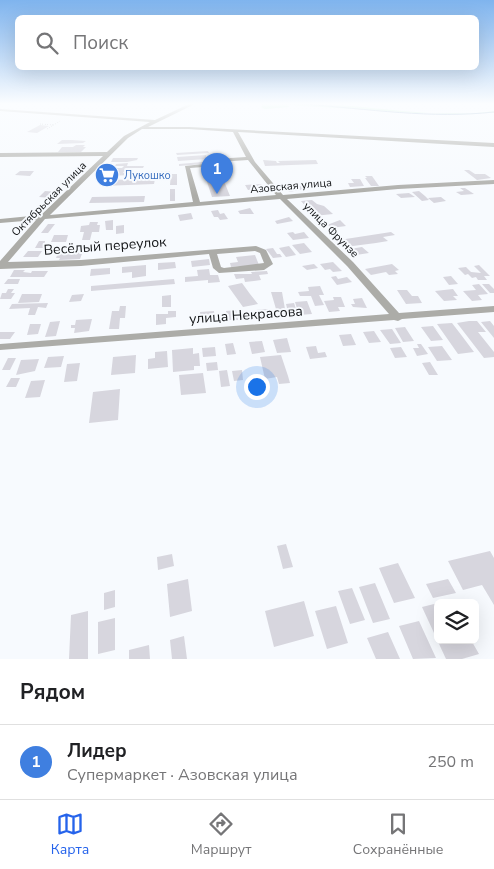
<!DOCTYPE html>
<html lang="ru">
<meta charset="utf-8">
<style>
:root{--surface:#fff;--page:#f6f6f6;--text:#202124;--muted:#757577;--line:#e0e0e0;--accent:#2563eb}
body{margin:0;font-family:"Nunito Sans",sans-serif;background:var(--page);color:var(--text)}
.controls{position:absolute;right:15px;bottom:15px;display:grid;overflow:hidden;border-radius:8px;box-shadow:0 5px 20px #0002}
.controls button{width:45px;height:45px;display:grid;place-items:center;padding:0;border:0;border-bottom:1px solid var(--line);background:var(--surface);color:var(--text);font:25px sans-serif}
.you{position:absolute;left:256px;top:386px;width:18px;height:18px;margin:-12px;border:4px solid #fff;border-radius:50%;background:#1a73e8;box-shadow:0 0 0 8px #1a73e833}
.badge{display:grid;place-items:center;width:32px;height:32px;border-radius:50%;background:var(--accent);color:#fff;font-size:16px;font-weight:700}
.pin{position:absolute;translate:-50% -41px;filter:drop-shadow(0 1px 2px #0008)}
.pin::after{content:'';position:absolute;top:26px;width:18px;height:15px;background:inherit;clip-path:polygon(0 0,100% 0,50% 100%)}
.list{margin:0;padding:0;list-style:none}
h2{display:flex;justify-content:space-between;align-items:center;height:65px;margin:0;padding:0 20px;font-size:21px}
h2 small{font-size:16px;font-weight:400;color:var(--muted)}
.list li{display:grid;grid-template-columns:32px 1fr auto;gap:15px;align-items:center;box-sizing:border-box;height:75px;padding:0 20px;border-top:1px solid var(--line)}
.list b{display:block;font-size:19px;white-space:nowrap}
.list p{margin:0;font-size:16px;white-space:nowrap;color:var(--muted)}
.list em{font-size:16px;font-style:normal;color:var(--muted)}
.icon{flex:none;width:28px;height:28px;fill:none;stroke:currentColor;stroke-width:2;stroke-linecap:round;stroke-linejoin:round}
.map{position:relative;flex:none;width:494px;height:659px;overflow:hidden}
.search{position:absolute;background:var(--surface);box-shadow:0 5px 20px #0002;left:15px;right:15px;top:15px;height:55px;display:flex;align-items:center;gap:12px;box-sizing:border-box;padding:0 18px;border-radius:8px;color:var(--muted);font-size:19px}
.sheet{height:140px;background:var(--surface)}
nav{display:flex;justify-content:space-around;align-items:center;box-sizing:border-box;height:70px;border-top:1px solid var(--line);background:var(--surface);font-size:14px;color:var(--muted)}
nav a{display:grid;justify-items:center;gap:2px}
nav .on{color:var(--accent)}
.map>svg:first-child{display:block}
.green{fill:#afefc1}
.lines{fill:none;stroke-linecap:round;stroke-linejoin:round}
.stream{stroke:#6085b3;stroke-width:1}
.building{fill:#d7d6de}
.path{stroke:#97999d;stroke-width:1;stroke-dasharray:0.5 2;stroke-linecap:butt}
.minor{fill:#acaca8;fill-rule:evenodd}
.labels{text-anchor:middle;dominant-baseline:central;stroke-width:4;stroke-linejoin:round;paint-order:stroke}
.far-shop-label{font-size:11px;fill:#366cbe;stroke:#f7fafe;text-anchor:start}
.far-street-label{font-size:11px;fill:#131517;stroke:#f7fafe}
.street-label{font-size:14px;fill:#131517;stroke:#f7fafe}
</style>
<div class="map">
<svg width="494" height="659" viewBox="0 0 494 659">
<rect width="100%" height="100%" fill="#f7fafe"/>
<!-- green -->
<path class="green" d="M 263,104 C 293,104 322,104 352,106 C 398,110 448,118 494,111 L 494,113 L 417,113 L 290,105 L 287,105 L 289,107 L 265,109 L 261,107 Z"/>
<g class="lines">
<!-- stream -->
<path class="stream" d="M 305,104 C 367,109 432,119 494,112"/>
</g>
<!-- building -->
<path class="building" d="M 40,125 L 49,126 L 37,133 L 27,132 Z
M 62,140 L 72,140 L 86,141 L 83,143 L 57,144 Z
M 76,145 L 85,145 L 83,147 L 86,147 L 81,152 L 58,152 L 62,147 L 73,147 Z
M 208,151 L 209,153 L 177,155 L 176,153 Z
M 206,155 L 207,159 L 178,161 L 177,157 Z
M 113,158 L 138,158 L 137,160 L 127,162 L 111,162 Z
M 263,160 L 276,161 L 277,163 L 280,163 L 278,161 L 316,160 L 318,164 L 265,166 Z
M 214,161 L 215,163 L 179,166 L 179,164 Z
M 128,163 L 127,166 L 144,166 L 143,168 L 126,168 L 123,173 L 170,171 L 169,174 L 102,176 L 103,173 L 119,173 L 104,172 L 106,168 L 122,168 L 124,166 L 115,166 L 116,164 Z
M 218,166 L 230,196 L 212,197 L 202,167 Z
M 464,170 L 469,170 L 475,174 L 485,174 L 491,178 L 477,180 Z
M 20,171 L 34,171 L 30,176 L 15,175 Z
M 171,174 L 177,174 L 177,185 L 170,185 Z
M 365,176 L 372,176 L 379,186 L 371,186 L 365,178 L 367,178 Z
M 155,179 L 154,184 L 102,186 L 104,180 Z
M 351,179 L 360,179 L 364,186 L 350,187 L 348,183 L 354,183 Z
M 261,184 L 264,189 L 248,190 L 245,185 Z
M 308,185 L 310,188 L 289,192 L 285,187 Z
M 460,188 L 465,188 L 474,194 L 461,195 L 456,192 L 464,191 Z
M 170,189 L 175,189 L 175,201 L 170,201 Z
M 45,191 L 58,192 L 52,198 L 39,197 Z
M 419,191 L 425,196 L 429,200 L 422,201 L 412,192 Z
M 409,193 L 415,197 L 401,198 L 396,194 Z
M 145,196 L 144,202 L 89,203 L 92,197 Z
M 441,197 L 446,201 L 434,203 L 428,198 Z
M 312,200 L 317,204 L 324,206 L 333,214 L 314,216 L 301,201 Z
M 250,208 L 254,214 L 240,214 L 238,211 Z
M 218,210 L 220,214 L 224,213 L 228,219 L 220,220 L 218,217 L 214,217 L 211,211 Z
M 191,213 L 193,219 L 180,221 L 178,215 Z
M 289,217 L 293,221 L 277,224 L 275,221 Z
M 113,220 L 113,230 L 106,230 L 105,221 Z
M 340,220 L 346,226 L 331,228 L 327,225 Z
M 90,222 L 98,222 L 97,225 L 100,225 L 99,232 L 92,232 L 90,240 L 82,240 L 84,232 L 80,232 L 81,226 L 89,225 Z
M 48,224 L 55,224 L 48,233 L 41,233 Z
M 124,225 L 124,233 L 116,234 L 116,226 Z
M 293,232 L 295,234 L 304,232 L 309,238 L 293,240 L 287,233 Z
M 391,232 L 395,235 L 383,237 L 388,241 L 376,243 L 345,247 L 339,240 Z
M 54,235 L 68,235 L 66,242 L 51,242 Z
M 39,241 L 45,241 L 45,243 L 52,243 L 49,248 L 35,248 Z
M 304,243 L 312,252 L 300,254 L 292,245 Z
M 289,246 L 296,255 L 286,257 L 279,248 Z
M 362,247 L 369,253 L 356,255 L 350,249 Z
M 273,248 L 277,254 L 280,254 L 282,257 L 273,258 L 266,249 Z
M 65,250 L 73,250 L 72,252 L 83,251 L 80,259 L 59,260 L 60,258 L 56,258 L 58,253 L 64,252 Z
M 28,251 L 42,251 L 38,257 L 23,257 Z
M 255,255 L 259,265 L 231,267 L 230,263 L 238,262 L 236,257 Z
M 209,259 L 210,265 L 192,267 L 191,261 Z
M 175,262 L 176,268 L 158,270 L 158,263 Z
M 333,262 L 342,271 L 333,272 L 330,269 L 325,270 L 320,264 Z
M 314,264 L 318,268 L 307,270 L 302,266 Z
M 392,264 L 399,270 L 395,271 L 398,274 L 389,275 L 386,272 L 371,275 L 365,269 Z
M 146,265 L 146,276 L 132,278 L 132,272 L 122,273 L 122,267 Z
M 479,265 L 490,276 L 484,276 L 487,280 L 478,280 L 476,277 L 472,278 L 468,274 L 465,275 L 458,268 L 466,267 L 471,272 L 481,273 L 474,266 Z
M 110,268 L 110,274 L 90,276 L 91,269 Z
M 209,269 L 210,275 L 218,275 L 220,282 L 208,283 L 208,280 L 185,282 L 185,277 L 198,276 L 197,270 Z
M 14,270 L 25,270 L 23,272 L 31,273 L 32,271 L 48,271 L 44,277 L 10,277 Z
M 267,271 L 268,274 L 259,275 L 261,280 L 245,282 L 244,278 L 236,279 L 234,274 L 252,274 L 251,272 Z
M 336,276 L 338,279 L 347,277 L 352,282 L 337,285 L 331,277 Z
M 451,276 L 458,284 L 449,285 L 443,277 Z
M 8,279 L 20,279 L 18,284 L 4,284 Z
M 174,279 L 175,284 L 91,291 L 91,286 Z
M 242,283 L 250,294 L 258,304 L 243,307 L 228,286 Z
M 479,284 L 488,294 L 478,295 L 482,300 L 472,301 L 463,291 L 476,290 L 472,285 Z
M 482,284 L 489,284 L 494,289 L 494,293 L 490,293 Z
M 320,286 L 324,295 L 319,295 L 324,305 L 315,306 L 311,296 L 300,296 L 298,292 L 309,291 L 308,287 Z
M 8,289 L 14,289 L 11,293 L 15,293 L 11,299 L 0,299 L 2,293 L 6,293 Z
M 453,289 L 458,296 L 453,296 L 457,300 L 444,301 L 435,291 Z
M 397,290 L 407,290 L 412,296 L 418,296 L 422,303 L 406,304 Z
M 271,292 L 282,292 L 285,309 L 276,309 Z
M 22,294 L 42,294 L 39,302 L 18,303 Z
M 84,294 L 81,301 L 69,302 L 72,295 Z
M 171,295 L 171,307 L 162,307 L 162,296 Z
M 333,297 L 341,297 L 345,307 L 338,307 L 340,311 L 329,312 L 324,301 L 334,300 Z
M 362,298 L 367,308 L 353,307 L 351,304 L 355,304 L 353,299 Z
M 307,301 L 312,314 L 299,315 L 295,302 Z
M 48,303 L 46,308 L 38,307 L 35,315 L 28,315 L 30,308 L 9,309 L 12,304 Z
M 294,303 L 298,315 L 281,316 L 280,312 L 288,312 L 286,304 Z
M 120,306 L 126,306 L 125,318 L 120,318 L 119,329 L 109,329 L 112,311 L 119,311 Z
M 268,309 L 269,314 L 266,315 L 267,317 L 257,317 L 256,310 Z
M 236,310 L 238,320 L 228,320 L 226,311 Z
M 168,311 L 176,311 L 176,317 L 166,318 L 166,324 L 156,325 L 156,314 L 168,314 Z
M 214,311 L 215,322 L 201,323 L 200,312 Z
M 92,319 L 89,331 L 74,333 L 75,328 L 71,328 L 71,325 L 75,325 L 76,320 Z
M 60,321 L 56,336 L 45,337 L 50,322 Z
M 469,321 L 477,321 L 486,332 L 478,332 L 494,352 L 494,357 L 484,358 L 457,323 Z
M 490,321 L 494,326 L 494,338 L 481,322 Z
M 452,323 L 462,336 L 474,352 L 458,354 L 437,324 Z
M 30,324 L 41,324 L 38,334 L 27,335 Z
M 433,326 L 443,340 L 431,341 L 421,327 Z
M 405,327 L 414,341 L 403,342 L 395,328 Z
M 392,329 L 401,343 L 390,344 L 380,330 Z
M 374,331 L 381,342 L 369,343 L 363,332 Z
M 0,332 L 15,332 L 10,339 L 0,339 Z
M 351,334 L 356,345 L 343,346 L 339,335 Z
M 287,338 L 291,352 L 277,353 L 273,340 Z
M 262,341 L 265,352 L 252,354 L 249,342 Z
M 233,343 L 236,354 L 227,355 L 225,344 Z
M 417,344 L 421,344 L 428,354 L 417,356 L 413,348 L 419,348 Z
M 316,346 L 318,353 L 325,352 L 327,357 L 310,359 L 306,347 Z
M 442,346 L 452,360 L 437,361 L 428,347 Z
M 215,347 L 216,356 L 203,357 L 202,348 Z
M 401,347 L 407,357 L 395,358 L 390,348 Z
M 193,348 L 193,354 L 199,353 L 200,366 L 194,366 L 194,370 L 173,372 L 172,350 Z
M 167,351 L 168,367 L 148,369 L 148,359 L 155,358 L 155,352 Z
M 136,355 L 135,373 L 111,375 L 113,357 Z
M 281,355 L 288,376 L 290,383 L 279,384 L 277,377 L 265,379 L 260,357 Z
M 64,356 L 61,367 L 44,368 L 48,357 Z
M 8,358 L 16,358 L 10,370 L 2,370 Z
M 39,359 L 35,371 L 16,375 L 21,360 Z
M 217,362 L 218,370 L 207,371 L 206,363 Z
M 430,362 L 438,375 L 429,375 L 422,363 Z
M 80,363 L 77,381 L 64,382 L 67,364 Z
M 227,370 L 230,386 L 221,387 L 219,371 Z
M 242,370 L 243,380 L 234,381 L 232,371 Z
M 203,373 L 206,393 L 181,395 L 179,375 Z
M 11,378 L 20,378 L 16,387 L 6,387 Z
M 45,380 L 40,397 L 25,398 L 31,381 Z
M 120,389 L 118,420 L 89,423 L 93,392 Z
M 286,544 L 293,567 L 283,569 L 277,546 Z
M 490,551 L 494,558 L 494,605 L 482,585 L 463,590 L 448,561 Z
M 172,554 L 174,566 L 158,570 L 157,557 Z
M 398,563 L 415,598 L 394,603 L 379,568 Z
M 188,579 L 192,611 L 170,617 L 167,584 Z
M 448,579 L 456,593 L 433,598 L 426,584 Z
M 375,583 L 390,619 L 373,623 L 359,587 Z
M 352,588 L 365,620 L 350,624 L 338,591 Z
M 115,590 L 115,607 L 104,610 L 104,593 Z
M 304,601 L 314,636 L 274,647 L 265,611 Z
M 438,603 L 438,640 L 471,640 L 479,654 L 462,659 L 446,659 L 422,607 Z
M 336,606 L 348,643 L 327,649 L 315,611 Z
M 88,611 L 88,659 L 69,659 L 71,615 Z
M 115,618 L 115,650 L 98,654 L 98,622 Z
M 419,621 L 436,658 L 413,659 L 399,626 Z
M 388,632 L 400,659 L 376,659 L 367,638 Z
M 184,636 L 187,659 L 172,659 L 170,640 Z
M 149,645 L 150,659 L 129,659 L 129,650 Z"/>
<g class="lines">
<!-- path -->
<path class="path" d="M 40,124 L 54,125
M 47,129 L 60,121"/>
<!-- minor -->
<path class="minor" d="M 189,104 L 195,104 L 148,127 L 189,127 L 494,143 L 494,147 L 238,132 L 255,162 L 283,195 L 398,185 L 494,180 L 494,184 L 398,189 L 287,199 L 353,262 L 399,313 L 494,306 L 494,312 L 402,319 L 398,321 L 394,320 L 0,350 L 0,344 L 389,314 L 347,266 L 280,199 L 45,219 L 8,262 L 81,260 L 256,246 L 266,250 L 273,264 L 264,270 L 219,273 L 213,268 L 209,254 L 81,266 L 0,269 L 0,261 L 36,220 L 0,223 L 0,219 L 41,215 L 103,156 L 0,157 L 0,153 L 107,152 L 124,136 L 150,122 L 0,111 L 0,109 L 155,120 ZM 142,129 L 189,129 L 233,132 L 246,157 L 215,159 L 212,161 L 213,163 L 185,166 L 193,202 L 50,215 L 128,138 ZM 248,160 L 276,195 L 200,202 L 190,168 L 217,166 L 220,164 L 219,162 ZM 255,251 L 260,253 L 264,263 L 224,268 L 221,267 L 217,254 Z"/>
</g>
<!-- sky -->
<linearGradient id="sky" x2="0" y2="1"><stop stop-color="#7fb4ee"/><stop offset="0.53" stop-color="#fbfdff"/><stop offset="1" stop-color="#fbfdff" stop-opacity="0"/></linearGradient>
<rect width="494" height="196" fill="url(#sky)"/>
<!-- icons -->
<defs>
<g id="supermarket-disc" transform="scale(1.25)"><circle r="9.5" fill="#3f7fe0" stroke="#f7fafe"/><path d="M-6-5.5h2.5l.6 2H6L4.5 2H-2.5L-4.4-4H-6ZM-1.5 3.2a1.3 1.3 0 1 0 .1 0ZM3 3.2a1.3 1.3 0 1 0 .1 0Z" fill="#fff"/></g>
</defs>
<g fill-rule="evenodd">
<use href="#supermarket-disc" x="107" y="175"/>
</g>
<g class="labels">
<!-- far-shop labels -->
<g class="far-shop-label">
<text x="124" y="175">Лукошко</text>
</g>
<!-- far-street labels -->
<g class="far-street-label">
<text transform="translate(291 186) rotate(-5)">Азовская улица</text>
<text transform="translate(49 199) rotate(-45)">Октябрьская улица</text>
<text transform="translate(331 230) rotate(45)">улица Фрунзе</text>
</g>
<!-- street labels -->
<g class="street-label">
<text transform="translate(105 246) rotate(-4)">Весёлый переулок</text>
<text transform="translate(246 315) rotate(-4)">улица Некрасова</text>
</g>
</g>
</svg>
<div class="controls">
<button><svg class="icon" aria-label="layers" viewBox="0 0 24 24"><path d="M12 4l9 5-9 5-9-5zM3 14l9 5 9-5"/></svg></button>
</div>
<div class="you"></div>
<div class="pin badge" style="left:217px;top:194px;background:#3f7fe0">1</div>
<div class="search"><svg class="icon" aria-label="search" viewBox="0 0 24 24"><circle cx="10" cy="10" r="6"/><path d="M15 15l6 6"/></svg>Поиск</div>
</div>
<section class="sheet">
<h2>Рядом<small></small></h2>
<ul class="list">
<li><span class="badge" style="background:#3f7fe0">1</span><div><b>Лидер</b><p>Супермаркет · Азовская улица</p></div><em>250 m</em></li>
</ul>
</section>
<nav>
<a class="on"><svg class="icon" aria-label="map" viewBox="0 0 24 24"><path d="M3 6l6-2 6 2 6-2v14l-6 2-6-2-6 2zM9 4v14M15 6v14"/></svg>Карта</a>
<a><svg class="icon" aria-label="directions" viewBox="0 0 24 24"><path d="M12 3l9 9-9 9-9-9zM9 14v-3h6M13 9l2 2-2 2"/></svg>Маршрут</a>
<a><svg class="icon" aria-label="saved" viewBox="0 0 24 24"><path d="M7 4h10v16l-5-4-5 4z"/></svg>Сохранённые</a>
</nav>
